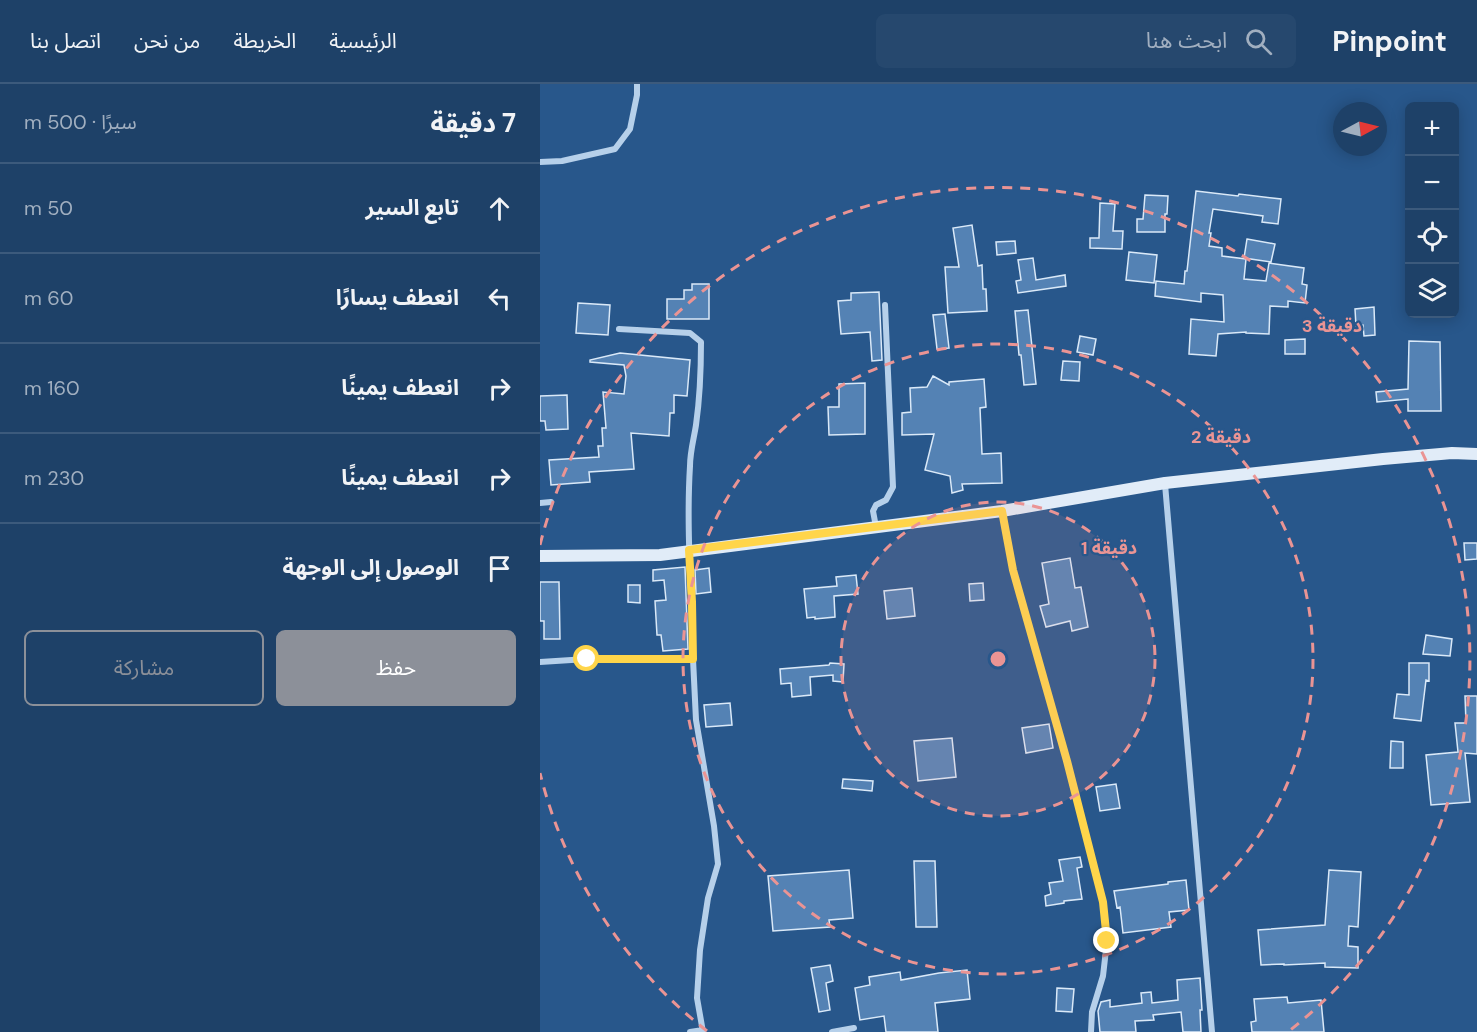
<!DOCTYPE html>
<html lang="ar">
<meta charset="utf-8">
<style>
:root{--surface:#1e4168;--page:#26486e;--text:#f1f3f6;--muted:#a1afc0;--line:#3c5a7c;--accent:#8c9099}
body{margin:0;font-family:"DM Sans","Noto Sans Arabic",sans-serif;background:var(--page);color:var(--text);direction:rtl}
.controls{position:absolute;right:18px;top:18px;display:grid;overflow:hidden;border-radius:9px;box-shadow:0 3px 15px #0003}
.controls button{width:54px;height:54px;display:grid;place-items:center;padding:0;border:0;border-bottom:2px solid var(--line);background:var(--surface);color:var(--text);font:30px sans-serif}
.compass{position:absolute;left:793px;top:18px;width:54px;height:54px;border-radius:50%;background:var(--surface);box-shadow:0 3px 15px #0003;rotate:83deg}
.stop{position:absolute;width:18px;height:18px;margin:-14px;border:4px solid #ffd54a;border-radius:50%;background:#fff}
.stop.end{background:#ffd54a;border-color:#fff;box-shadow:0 2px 6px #0008}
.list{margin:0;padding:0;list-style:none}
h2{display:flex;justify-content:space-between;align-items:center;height:78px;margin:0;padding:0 24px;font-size:26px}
h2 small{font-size:20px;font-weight:400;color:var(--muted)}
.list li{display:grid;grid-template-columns:39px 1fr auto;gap:18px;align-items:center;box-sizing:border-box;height:90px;padding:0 24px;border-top:2px solid var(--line)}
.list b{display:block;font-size:22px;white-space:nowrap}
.list em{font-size:20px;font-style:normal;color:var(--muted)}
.actions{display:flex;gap:12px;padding:18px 24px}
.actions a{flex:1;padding:14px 0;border:2px solid var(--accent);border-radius:9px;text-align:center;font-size:21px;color:var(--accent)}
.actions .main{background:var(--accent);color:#fff}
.icon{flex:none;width:33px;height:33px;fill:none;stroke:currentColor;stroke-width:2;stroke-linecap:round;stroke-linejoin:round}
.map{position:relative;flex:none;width:937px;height:948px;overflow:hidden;direction:ltr}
header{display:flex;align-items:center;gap:36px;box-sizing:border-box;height:84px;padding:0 30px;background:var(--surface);border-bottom:2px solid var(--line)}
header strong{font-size:28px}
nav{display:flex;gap:33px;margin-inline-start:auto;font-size:21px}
.search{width:420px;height:54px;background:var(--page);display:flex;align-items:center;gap:15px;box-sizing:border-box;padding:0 21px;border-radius:9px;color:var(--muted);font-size:22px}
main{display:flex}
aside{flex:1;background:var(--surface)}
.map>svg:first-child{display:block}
.building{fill:#5482b4;stroke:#dae9f8;stroke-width:1.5}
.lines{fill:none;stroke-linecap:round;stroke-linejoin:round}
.street{stroke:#b6d0ea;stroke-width:6}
.secondary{stroke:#e1ecf8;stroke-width:12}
.route{stroke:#ffd54a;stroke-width:8}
.ring{fill:none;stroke:#ea9494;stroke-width:3;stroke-dasharray:10 8}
.centre{fill:#ea9494;stroke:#28578b;stroke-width:3}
.ring-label{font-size:18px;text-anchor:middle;font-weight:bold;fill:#ea9494;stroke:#28578b;stroke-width:4.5;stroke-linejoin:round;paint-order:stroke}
</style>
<header>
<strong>Pinpoint</strong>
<div class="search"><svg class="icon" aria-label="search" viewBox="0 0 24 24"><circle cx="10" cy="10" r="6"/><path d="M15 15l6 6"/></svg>ابحث هنا</div>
<nav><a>الرئيسية</a><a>الخريطة</a><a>من نحن</a><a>اتصل بنا</a></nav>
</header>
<main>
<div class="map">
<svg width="937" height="948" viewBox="0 0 937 948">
<rect width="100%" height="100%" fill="#28578b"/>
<!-- building -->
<path class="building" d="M 656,107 L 698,112 L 699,110 L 741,115 L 738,140 L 722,138 L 723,132 L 673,125 L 669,149 L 671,149 L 669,162 L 682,164 L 682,172 L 706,175 L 704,195 L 726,197 L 729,179 L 764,184 L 762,200 L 767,201 L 765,219 L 748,217 L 748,223 L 730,222 L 729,250 L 706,249 L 706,248 L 678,250 L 676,272 L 649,270 L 651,235 L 684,238 L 683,211 L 661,209 L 661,218 L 615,212 L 616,197 L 644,200 L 645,187 L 647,187 Z
M 605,111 L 628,112 L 627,130 L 625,130 L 625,148 L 597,148 L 597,135 L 603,135 Z
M 560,119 L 575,120 L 573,147 L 583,147 L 582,165 L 550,164 L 550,154 L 559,154 Z
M 432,141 L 438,182 L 442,181 L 443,205 L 446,205 L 447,227 L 408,229 L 405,183 L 419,183 L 413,144 Z
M 707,155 L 735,160 L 731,178 L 704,174 Z
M 475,157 L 476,169 L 457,171 L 456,158 Z
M 589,168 L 617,171 L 614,199 L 586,196 Z
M 493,174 L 496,196 L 525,191 L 526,202 L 478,209 L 476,197 L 481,196 L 478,176 Z
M 152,200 L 169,200 L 169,235 L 127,235 L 127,215 L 144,215 L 144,206 L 152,206 Z
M 339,208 L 342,276 L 332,277 L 330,248 L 301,250 L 298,217 L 311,216 L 311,209 Z
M 38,219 L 70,221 L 68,251 L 36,249 Z
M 834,223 L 835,251 L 824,252 L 823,241 L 816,242 L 815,225 Z
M 488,226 L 496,300 L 484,301 L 481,271 L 479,271 L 475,227 Z
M 405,230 L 409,264 L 397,265 L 393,231 Z
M 540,252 L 556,255 L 553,271 L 537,268 Z
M 765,255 L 765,270 L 745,270 L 745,256 Z
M 869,257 L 900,258 L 901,327 L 868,327 L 868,315 L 837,318 L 836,308 L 868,305 Z
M 80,269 L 150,276 L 147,312 L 134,311 L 134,329 L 130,329 L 129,352 L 91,349 L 94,385 L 49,388 L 50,398 L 11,401 L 9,376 L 59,373 L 58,362 L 63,362 L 62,344 L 66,344 L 63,308 L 84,310 L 86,292 L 84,281 L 50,278 L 50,276 Z
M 523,277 L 540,278 L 539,297 L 521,296 Z
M 393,292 L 409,301 L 409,298 L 444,295 L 446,323 L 440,324 L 442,370 L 461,369 L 462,399 L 422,400 L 423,406 L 412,409 L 410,392 L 385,386 L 394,350 L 362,351 L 362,329 L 371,328 L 370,304 L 387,303 Z
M 325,299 L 325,350 L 289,351 L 288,323 L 299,323 L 299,300 Z
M 27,311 L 28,345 L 6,346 L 5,337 L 0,337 L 0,312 Z
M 924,459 L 937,459 L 937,475 L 925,476 Z
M 530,474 L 535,504 L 541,503 L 548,543 L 532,547 L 530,537 L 506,543 L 500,522 L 509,520 L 502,479 Z
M 145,483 L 148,565 L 123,567 L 121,551 L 117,551 L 115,517 L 126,516 L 124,496 L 113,497 L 113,486 Z
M 169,484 L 171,508 L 156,510 L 155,486 Z
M 316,491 L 318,510 L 294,512 L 295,533 L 275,535 L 275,533 L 267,534 L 264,505 L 297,502 L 296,493 Z
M 0,498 L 19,498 L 20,555 L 4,555 L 4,537 L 0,537 Z
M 443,499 L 444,516 L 430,517 L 429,500 Z
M 88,501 L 100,501 L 100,519 L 88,518 Z
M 372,504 L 375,532 L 347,535 L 344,507 Z
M 886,551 L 912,555 L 910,572 L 883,570 Z
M 290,579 L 304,580 L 303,598 L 293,597 L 293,591 L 270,593 L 271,611 L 252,613 L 251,599 L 241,600 L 240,585 L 289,581 Z
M 869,579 L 889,579 L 889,597 L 886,596 L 881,637 L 854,634 L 857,610 L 869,611 Z
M 925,612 L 937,612 L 937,670 L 925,669 L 930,718 L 891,721 L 886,671 L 918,668 L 915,639 L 926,639 Z
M 190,619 L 192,641 L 166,643 L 164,621 Z
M 509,640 L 513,664 L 486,669 L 482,644 Z
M 412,654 L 416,693 L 378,697 L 374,657 Z
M 851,657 L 863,658 L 863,684 L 850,684 Z
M 303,695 L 333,697 L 332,707 L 302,704 Z
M 576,700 L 580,724 L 560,727 L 556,703 Z
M 540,773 L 542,783 L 537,784 L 542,815 L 524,817 L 524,819 L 506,822 L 505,812 L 511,810 L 509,799 L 523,797 L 519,776 Z
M 374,777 L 395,777 L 397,843 L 376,843 Z
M 309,786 L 313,834 L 289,836 L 290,843 L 233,847 L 228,792 Z
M 789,786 L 821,788 L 818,843 L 809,842 L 808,862 L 818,863 L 818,884 L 785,883 L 785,879 L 744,881 L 744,880 L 721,881 L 718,846 L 785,841 Z
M 646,796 L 649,826 L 629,828 L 631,843 L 583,849 L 580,823 L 577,824 L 574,807 L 628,800 L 628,798 Z
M 290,881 L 293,897 L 286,899 L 290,926 L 279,928 L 271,884 Z
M 427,886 L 430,915 L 395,919 L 398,948 L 346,948 L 344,932 L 320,936 L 315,904 L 330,901 L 329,893 L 360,888 L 361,896 L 399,889 Z
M 660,894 L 662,926 L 660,926 L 661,948 L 643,948 L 641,928 L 613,931 L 614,936 L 595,937 L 596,948 L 560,948 L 558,927 L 561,918 L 570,916 L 570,923 L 602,919 L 601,909 L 611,908 L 612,919 L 638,916 L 637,896 Z
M 517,904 L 534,905 L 532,928 L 516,927 Z
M 747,913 L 748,919 L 781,916 L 784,948 L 712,948 L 711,938 L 716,937 L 714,915 Z"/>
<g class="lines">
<!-- street -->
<path class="street" d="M 0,78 L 22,77 L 75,65 L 90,45 L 97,11 L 97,0
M 625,400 L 672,948
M 0,419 L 11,418
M 462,427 L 473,486 L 527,677 L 563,818 L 567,857 L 563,892 L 552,928 L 551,948
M 336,443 L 333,427 L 336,421 L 346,416 L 353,403 L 345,221
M 153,575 L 156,636 L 174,742 L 178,780 L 168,814 L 160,866 L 157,914 L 163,948
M 0,578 L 47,575 L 153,575 C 152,511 146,446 150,382 C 150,368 154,354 156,341 C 160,313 161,285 161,258 L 150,249 L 79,245
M 150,948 L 163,946
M 292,948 L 314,944"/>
<!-- secondary -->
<path class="secondary" d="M 0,472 L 120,471 L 462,427 L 625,399 L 843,375 L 912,369 L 937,370"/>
</g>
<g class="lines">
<!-- route -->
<path class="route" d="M 47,575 L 153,575 L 152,518 L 149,466 L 462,427 L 473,486 L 527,677 L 563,818 L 567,857"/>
</g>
<!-- distance rings -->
<circle cx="458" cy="575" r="157" fill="#ea9494" fill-opacity=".12"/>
<g class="ring">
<circle cx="458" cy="575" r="157"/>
<circle cx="458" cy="575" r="315"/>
<path d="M167 947A472 472 0 0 1 0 689M0 461A472 472 0 1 1 749 947"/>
</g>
<circle cx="458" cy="575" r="9" class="centre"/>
<g class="ring-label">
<text x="792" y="248">3 دقيقة</text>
<text x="681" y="359">2 دقيقة</text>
<text x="569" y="470">1 دقيقة</text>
</g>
</svg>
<div class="controls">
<button>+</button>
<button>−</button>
<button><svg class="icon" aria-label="locate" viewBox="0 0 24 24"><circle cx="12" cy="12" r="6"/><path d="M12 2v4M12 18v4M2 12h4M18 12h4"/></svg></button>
<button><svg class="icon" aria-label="layers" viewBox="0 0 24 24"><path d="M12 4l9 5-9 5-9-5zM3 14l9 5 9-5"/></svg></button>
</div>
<svg class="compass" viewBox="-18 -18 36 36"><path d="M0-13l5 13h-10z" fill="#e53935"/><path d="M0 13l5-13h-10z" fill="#a1afc0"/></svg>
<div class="stop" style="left:47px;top:575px"></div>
<div class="stop end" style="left:567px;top:857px"></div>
</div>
<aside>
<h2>7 دقيقة<small>سيرًا · 500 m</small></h2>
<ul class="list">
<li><svg class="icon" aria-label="ahead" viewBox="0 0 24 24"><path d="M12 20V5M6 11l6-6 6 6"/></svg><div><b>تابع السير</b></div><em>50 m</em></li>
<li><svg class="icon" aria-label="left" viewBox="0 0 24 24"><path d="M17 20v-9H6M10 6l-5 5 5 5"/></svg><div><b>انعطف يسارًا</b></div><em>60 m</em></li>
<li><svg class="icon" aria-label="right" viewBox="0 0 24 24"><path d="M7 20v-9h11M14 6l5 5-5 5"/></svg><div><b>انعطف يمينًا</b></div><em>160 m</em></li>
<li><svg class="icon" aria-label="right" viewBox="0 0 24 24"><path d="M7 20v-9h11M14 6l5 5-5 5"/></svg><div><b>انعطف يمينًا</b></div><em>230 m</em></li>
<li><svg class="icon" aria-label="arrive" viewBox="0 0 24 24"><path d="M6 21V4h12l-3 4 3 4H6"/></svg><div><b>الوصول إلى الوجهة</b></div></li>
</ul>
<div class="actions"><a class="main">حفظ</a><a>مشاركة</a></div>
</aside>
</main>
